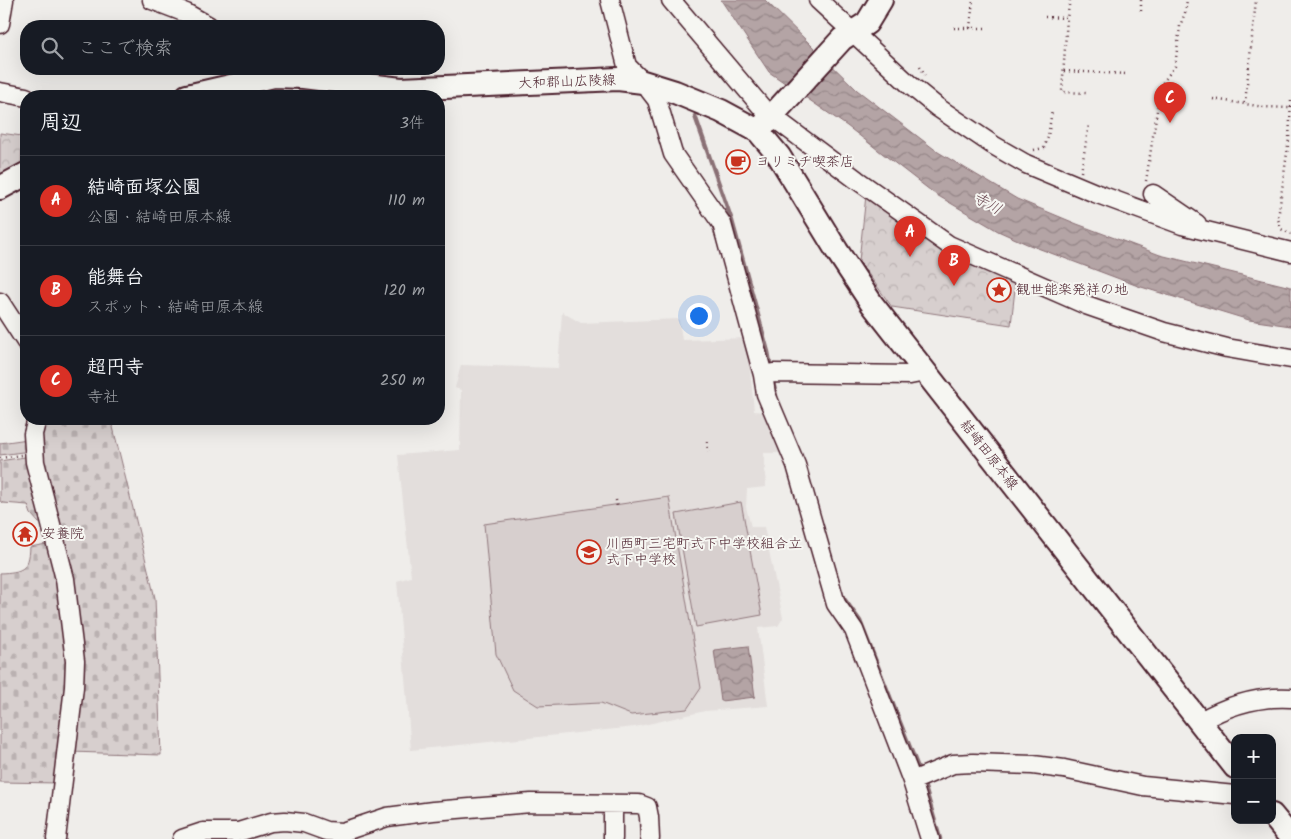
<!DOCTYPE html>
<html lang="ja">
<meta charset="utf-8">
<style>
:root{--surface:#171b24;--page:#20242c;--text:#f1f3f6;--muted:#9ea1a6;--line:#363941;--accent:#d93025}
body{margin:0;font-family:Kalam,"Klee One",sans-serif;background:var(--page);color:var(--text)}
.controls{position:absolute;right:15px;bottom:15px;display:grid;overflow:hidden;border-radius:10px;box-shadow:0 5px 20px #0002}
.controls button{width:45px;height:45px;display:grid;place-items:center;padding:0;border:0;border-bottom:1px solid var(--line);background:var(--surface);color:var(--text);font:25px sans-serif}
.you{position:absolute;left:698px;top:315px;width:18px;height:18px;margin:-12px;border:4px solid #fff;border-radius:50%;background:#1a73e8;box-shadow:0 0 0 8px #1a73e833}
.badge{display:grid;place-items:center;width:32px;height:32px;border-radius:50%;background:var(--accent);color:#fff;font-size:16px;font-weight:700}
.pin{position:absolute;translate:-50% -41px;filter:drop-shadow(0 1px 2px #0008)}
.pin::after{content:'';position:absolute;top:26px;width:18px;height:15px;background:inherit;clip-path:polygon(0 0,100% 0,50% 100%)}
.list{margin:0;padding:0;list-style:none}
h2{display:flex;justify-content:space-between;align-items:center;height:65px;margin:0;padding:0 20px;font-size:21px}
h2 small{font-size:16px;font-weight:400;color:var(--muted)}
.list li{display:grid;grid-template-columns:32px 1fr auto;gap:15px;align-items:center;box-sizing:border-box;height:90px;padding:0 20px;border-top:1px solid var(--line)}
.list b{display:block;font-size:19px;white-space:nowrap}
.list p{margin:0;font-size:16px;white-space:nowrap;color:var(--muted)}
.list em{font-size:16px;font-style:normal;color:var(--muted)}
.icon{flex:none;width:28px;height:28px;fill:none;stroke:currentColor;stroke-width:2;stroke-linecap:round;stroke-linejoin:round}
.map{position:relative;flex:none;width:1291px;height:839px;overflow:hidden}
.search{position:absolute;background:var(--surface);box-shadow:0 5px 20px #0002;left:20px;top:20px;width:425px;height:55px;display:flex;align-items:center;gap:12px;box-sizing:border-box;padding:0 18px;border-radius:20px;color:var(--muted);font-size:19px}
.panel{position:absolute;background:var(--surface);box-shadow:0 5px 20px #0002;left:20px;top:90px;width:425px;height:335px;border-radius:20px}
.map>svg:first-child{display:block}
.built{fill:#e3dedc}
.cemetery{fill:url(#cemetery-stones);stroke:#90777c}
.park{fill:url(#park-crowns);stroke:#90777c}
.pitch{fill:#d7cfce;stroke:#90777c}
.water{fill:url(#water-waves);stroke:#8a6f74}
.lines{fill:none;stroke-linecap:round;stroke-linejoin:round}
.stream{stroke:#8a6f74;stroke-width:4.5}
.minor-casing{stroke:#4a1f2b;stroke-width:21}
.major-casing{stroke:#4a1f2b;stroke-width:26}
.path{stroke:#4a1f2b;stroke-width:2.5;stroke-dasharray:1 4;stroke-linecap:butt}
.minor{stroke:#f6f6f2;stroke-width:18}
.major{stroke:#f6f6f2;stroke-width:22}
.labels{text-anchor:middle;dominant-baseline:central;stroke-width:4;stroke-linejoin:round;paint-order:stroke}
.street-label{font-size:14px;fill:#4a1f2b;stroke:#f6f6f2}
.poi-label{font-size:14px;fill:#4a1f2b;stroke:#f6f6f2;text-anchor:start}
.water-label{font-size:15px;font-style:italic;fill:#6f4e56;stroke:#f6f6f2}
</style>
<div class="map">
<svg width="1291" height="839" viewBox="0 0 1291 839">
<defs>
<pattern id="cemetery-stones" width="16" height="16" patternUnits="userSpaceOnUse" patternTransform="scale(1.25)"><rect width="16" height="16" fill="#d7cfce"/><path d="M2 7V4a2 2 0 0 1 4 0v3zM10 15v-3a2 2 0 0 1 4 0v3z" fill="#bab1b1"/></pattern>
<pattern id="park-crowns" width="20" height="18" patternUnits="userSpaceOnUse" patternTransform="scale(1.25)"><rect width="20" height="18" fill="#d7cfce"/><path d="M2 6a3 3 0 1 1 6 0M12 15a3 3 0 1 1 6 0" fill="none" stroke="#bab1b1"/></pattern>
<pattern id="water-waves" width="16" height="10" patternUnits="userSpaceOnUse" patternTransform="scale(1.25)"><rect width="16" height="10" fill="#b4a4a5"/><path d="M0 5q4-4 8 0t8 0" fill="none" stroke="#948587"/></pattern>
</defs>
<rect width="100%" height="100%" fill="#efedea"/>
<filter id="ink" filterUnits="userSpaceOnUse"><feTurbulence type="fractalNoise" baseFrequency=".02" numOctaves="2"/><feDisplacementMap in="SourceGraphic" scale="10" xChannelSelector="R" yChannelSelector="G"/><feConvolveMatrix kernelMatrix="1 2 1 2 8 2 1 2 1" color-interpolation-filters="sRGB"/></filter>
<g filter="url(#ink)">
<!-- built -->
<path class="built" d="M 562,312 L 581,323 L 679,319 L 682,340 L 749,338 L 753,362 L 750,369 L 754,411 L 764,412 L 771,419 L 785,453 L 764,453 L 766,487 L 747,489 L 746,507 L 751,527 L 764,527 L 783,618 L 778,626 L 758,628 L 768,706 L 705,711 L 635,727 L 411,750 L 397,581 L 411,577 L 398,455 L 460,450 L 461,390 L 455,388 L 461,365 L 558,368 Z"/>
<!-- cemetery -->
<path class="cemetery" d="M 43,419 L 111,419 L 155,598 L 161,755 L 71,752 L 77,699 L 37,450 Z
M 28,439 L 30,451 L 0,455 L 0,443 Z
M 31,456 L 48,524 L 39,523 L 31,514 L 28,505 L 3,503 L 0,501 L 0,461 Z
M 52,543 L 70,671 L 59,783 L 0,782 L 0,573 C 22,572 29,570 30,547 Z"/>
<!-- park -->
<path class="park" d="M 0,133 L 22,136 L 21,169 L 0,180 Z
M 866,195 L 1016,280 L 1011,325 L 892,307 L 859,261 Z"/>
<!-- pitch -->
<path class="pitch" d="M 669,497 L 701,688 L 687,709 L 631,715 L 601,703 L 538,706 L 513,690 L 496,654 L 484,524 Z
M 741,502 L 762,615 L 696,627 L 676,514 Z"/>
<!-- water -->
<path class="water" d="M 721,0 L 765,0 L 857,90 L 938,152 L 1017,199 L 1077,224 L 1160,255 L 1291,287 L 1291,326 L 1249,320 L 1138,286 L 1027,244 L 998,231 L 935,194 L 847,126 L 769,72 Z
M 748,646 L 755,697 L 721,701 L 714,650 Z"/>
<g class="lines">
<!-- stream -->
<path class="stream" d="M 695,116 L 732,221 L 768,352 L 771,369
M 772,377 L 776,396
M 842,596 L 860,621 L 920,773
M 923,781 L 940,839"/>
<!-- minor casing -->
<g class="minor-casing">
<path id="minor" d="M 152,0 L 186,13 L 209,26
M 610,0 L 627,66 L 643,82 L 657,100 L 673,154 L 722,224 L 763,375 L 766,394 L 796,465 L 836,604 L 854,630 L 912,781 L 930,839
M 671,0 L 770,117 L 781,123 L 857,180 L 949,245 L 1086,305 L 1164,332 L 1227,348 L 1291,359
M 818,0 L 910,85 L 937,107 L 993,145 L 1026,164 L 1095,193 L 1182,225 L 1291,252
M 0,24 L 4,0
M 0,92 L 26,97
M 1153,194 L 1197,224
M 0,302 L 26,342
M 763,375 L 773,373 L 910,375 L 925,372
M 37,419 L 33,434 L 35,462 L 65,579 L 75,661 L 74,687 L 56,839
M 1199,722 C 1228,705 1258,696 1291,698
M 912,781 L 953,764 L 973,763 L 1033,765 L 1064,769 L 1143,786 L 1235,795
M 182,839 L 203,832 L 238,832 L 271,822 L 285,821 L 304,823 L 326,831 L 342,832 L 387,817 L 433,811 L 531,803 L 639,804 L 647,807 L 649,817 L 650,839
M 613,839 L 613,804"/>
</g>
<!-- major casing -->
<g class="major-casing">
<path id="major" d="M 187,96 L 274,76 L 303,77 L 401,89 L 618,79 L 643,82 L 675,92 L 721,111 L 758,131 L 779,156 L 837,251 L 872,304 L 1235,767
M 758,131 L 842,39 L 867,23 L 881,0
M 0,188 L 26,174
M 1272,815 L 1291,838"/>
</g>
<!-- path -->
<path class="path" d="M 1070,0 L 1067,18 L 1062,92 L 1086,93
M 1141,11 L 1141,0
M 1045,17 L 1067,18
M 954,28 L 986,28
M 970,28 L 973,0
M 920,66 L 925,75
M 1064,71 L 1127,74
M 1213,99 L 1264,107 L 1290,108
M 1291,101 L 1289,138 L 1278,219 L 1281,229 L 1291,234
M 1245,103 L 1256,0
M 1034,150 L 1044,148 L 1048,137 L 1052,110
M 1081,172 L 1089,124
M 1146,181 L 1161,85 L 1175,66 L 1180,26 L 1185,13 L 1187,0
M 707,442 L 708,452
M 0,458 L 21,455
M 616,500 L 617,508"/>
<!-- minor -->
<use href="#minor" class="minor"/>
<!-- major -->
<use href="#major" class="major"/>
</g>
</g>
<!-- icons -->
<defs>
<g id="cafe-ring" transform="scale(1.25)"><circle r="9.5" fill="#f6f6f2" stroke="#c8321e" stroke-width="1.5"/><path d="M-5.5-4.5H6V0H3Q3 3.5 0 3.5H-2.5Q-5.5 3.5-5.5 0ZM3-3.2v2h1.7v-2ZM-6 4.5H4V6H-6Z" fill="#c8321e"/></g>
<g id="sight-ring" transform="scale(1.25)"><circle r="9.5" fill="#f6f6f2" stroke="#c8321e" stroke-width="1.5"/><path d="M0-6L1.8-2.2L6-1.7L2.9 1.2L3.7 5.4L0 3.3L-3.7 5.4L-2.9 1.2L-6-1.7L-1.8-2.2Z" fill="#c8321e"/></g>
<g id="temple-ring" transform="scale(1.25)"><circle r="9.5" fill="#f6f6f2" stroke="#c8321e" stroke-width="1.5"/><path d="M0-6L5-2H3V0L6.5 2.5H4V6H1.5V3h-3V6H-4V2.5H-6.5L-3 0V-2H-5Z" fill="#c8321e"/></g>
<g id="school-ring" transform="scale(1.25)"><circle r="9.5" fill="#f6f6f2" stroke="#c8321e" stroke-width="1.5"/><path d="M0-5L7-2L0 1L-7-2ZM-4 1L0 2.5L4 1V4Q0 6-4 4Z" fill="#c8321e"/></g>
</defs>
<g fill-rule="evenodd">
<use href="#cafe-ring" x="738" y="162"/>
<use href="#sight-ring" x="999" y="290"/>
<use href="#temple-ring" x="25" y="534"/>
<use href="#school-ring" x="589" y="552"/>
</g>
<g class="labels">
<!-- street labels -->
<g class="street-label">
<text transform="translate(567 82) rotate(-2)">大和郡山広陵線</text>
<text transform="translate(989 455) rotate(52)">結崎田原本線</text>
</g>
<!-- poi labels -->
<g class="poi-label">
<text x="756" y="162">ヨリミチ喫茶店</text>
<text x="1016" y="290">観世能楽発祥の地</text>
<text x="42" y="534">安養院</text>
<text x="606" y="544">川西町三宅町式下中学校組合立<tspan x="606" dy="16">式下中学校</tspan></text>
</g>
<!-- water labels -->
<g class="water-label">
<text transform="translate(987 204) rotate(29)">寺川</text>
</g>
</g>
</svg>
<div class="controls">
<button>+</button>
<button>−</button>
</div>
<div class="you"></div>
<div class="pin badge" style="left:910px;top:257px">A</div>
<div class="pin badge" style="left:954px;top:286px">B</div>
<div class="pin badge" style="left:1170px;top:123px">C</div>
<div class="search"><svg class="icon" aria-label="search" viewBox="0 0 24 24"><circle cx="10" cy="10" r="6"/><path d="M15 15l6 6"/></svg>ここで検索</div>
<section class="panel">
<h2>周辺<small>3件</small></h2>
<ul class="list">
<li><span class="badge">A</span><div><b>結崎面塚公園</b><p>公園 · 結崎田原本線</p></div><em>110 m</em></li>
<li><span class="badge">B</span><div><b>能舞台</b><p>スポット · 結崎田原本線</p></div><em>120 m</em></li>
<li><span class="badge">C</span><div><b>超円寺</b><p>寺社</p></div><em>250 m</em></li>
</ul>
</section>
</div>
